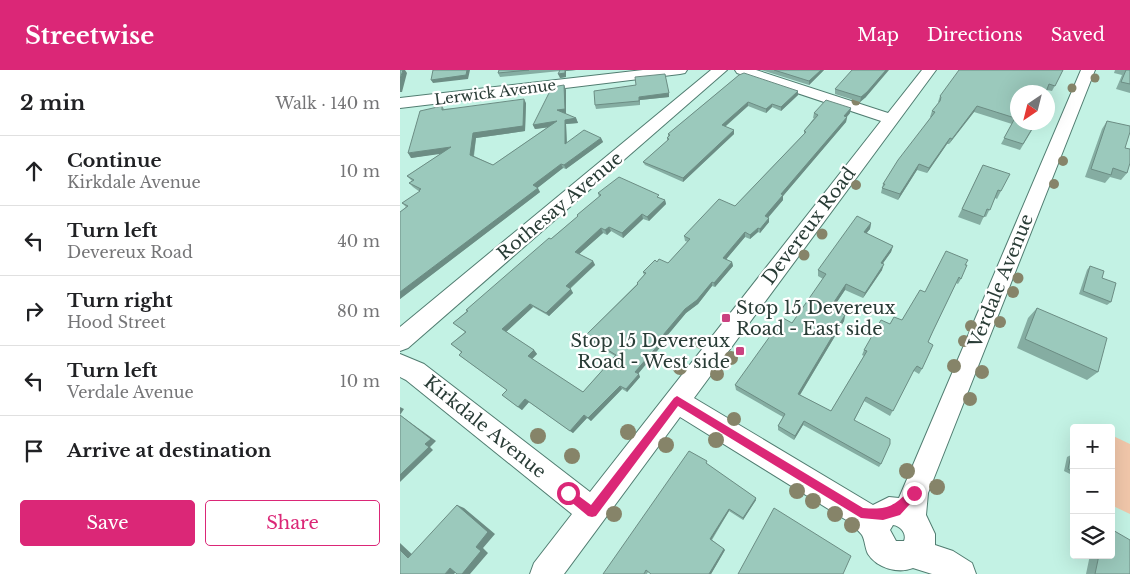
<!DOCTYPE html>
<meta charset="utf-8">
<style>
:root{--surface:#fff;--page:#f6f6f6;--text:#202124;--muted:#757577;--line:#e0e0e0;--accent:#db2777}
body{margin:0;font-family:"Libre Baskerville",serif;background:var(--page);color:var(--text)}
.controls{position:absolute;right:15px;bottom:15px;display:grid;overflow:hidden;border-radius:5px;box-shadow:0 5px 20px #0002}
.controls button{width:45px;height:45px;display:grid;place-items:center;padding:0;border:0;border-bottom:1px solid var(--line);background:var(--surface);color:var(--text);font:25px sans-serif}
.compass{position:absolute;left:610px;top:15px;width:45px;height:45px;border-radius:50%;background:var(--surface);box-shadow:0 5px 20px #0002;rotate:215deg}
.stop{position:absolute;width:15px;height:15px;margin:-11px;border:4px solid #db2777;border-radius:50%;background:#fff}
.stop.end{background:#db2777;border-color:#fff;box-shadow:0 1px 5px #0008}
.list{margin:0;padding:0;list-style:none}
h2{display:flex;justify-content:space-between;align-items:center;height:65px;margin:0;padding:0 20px;font-size:21px}
h2 small{font-size:16px;font-weight:400;color:var(--muted)}
.list li{display:grid;grid-template-columns:32px 1fr auto;gap:15px;align-items:center;box-sizing:border-box;height:70px;padding:0 20px;border-top:1px solid var(--line)}
.list b{display:block;font-size:19px;white-space:nowrap}
.list p{margin:0;font-size:16px;white-space:nowrap;color:var(--muted)}
.list em{font-size:16px;font-style:normal;color:var(--muted)}
.actions{display:flex;gap:10px;padding:15px 20px}
.actions a{flex:1;padding:11px 0;border:1px solid var(--accent);border-radius:5px;text-align:center;font-size:18px;color:var(--accent)}
.actions .main{background:var(--accent);color:#fff}
.icon{flex:none;width:28px;height:28px;fill:none;stroke:currentColor;stroke-width:2;stroke-linecap:round;stroke-linejoin:round}
.map{position:relative;flex:none;width:730px;height:504px;overflow:hidden}
header{display:flex;align-items:center;gap:30px;box-sizing:border-box;height:70px;padding:0 25px;background:var(--accent);color:#fff}
header strong{font-size:24px}
nav{display:flex;gap:28px;margin-inline-start:auto;font-size:18px}
main{display:flex}
aside{flex:1;background:var(--surface)}
.map>svg:first-child{display:block}
.green{fill:#f1c7aa}
.lines{fill:none;stroke-linecap:round;stroke-linejoin:round}
.minor-casing{stroke:#517d71;stroke-width:2}
.minor{fill:#fff;fill-rule:evenodd}
.tree{fill:#868469}
.wall{fill:#85ada2}
.shaded-wall{fill:#6c8d84}
.building{fill:#9bc9bc;stroke:#6c8d84}
.route{fill:#db2777}
.poi-dot{fill:#ca4280;stroke:#fff;stroke-width:2}
.labels{text-anchor:middle;dominant-baseline:central;stroke-width:4.5;stroke-linejoin:round;paint-order:stroke}
.far-street-label{font-size:15px;fill:#293c36;stroke:#fff}
.street-label{font-size:18px;fill:#293c36;stroke:#fff}
.poi-label{font-size:18px;fill:#293c36;stroke:#fff;text-anchor:start}
</style>
<header>
<strong>Streetwise</strong>
<nav><a>Map</a><a>Directions</a><a>Saved</a></nav>
</header>
<main>
<aside>
<h2>2 min<small>Walk · 140 m</small></h2>
<ul class="list">
<li><svg class="icon" aria-label="ahead" viewBox="0 0 24 24"><path d="M12 20V5M6 11l6-6 6 6"/></svg><div><b>Continue</b><p>Kirkdale Avenue</p></div><em>10 m</em></li>
<li><svg class="icon" aria-label="left" viewBox="0 0 24 24"><path d="M17 20v-9H6M10 6l-5 5 5 5"/></svg><div><b>Turn left</b><p>Devereux Road</p></div><em>40 m</em></li>
<li><svg class="icon" aria-label="right" viewBox="0 0 24 24"><path d="M7 20v-9h11M14 6l5 5-5 5"/></svg><div><b>Turn right</b><p>Hood Street</p></div><em>80 m</em></li>
<li><svg class="icon" aria-label="left" viewBox="0 0 24 24"><path d="M17 20v-9H6M10 6l-5 5 5 5"/></svg><div><b>Turn left</b><p>Verdale Avenue</p></div><em>10 m</em></li>
<li><svg class="icon" aria-label="arrive" viewBox="0 0 24 24"><path d="M6 21V4h12l-3 4 3 4H6"/></svg><div><b>Arrive at destination</b></div></li>
</ul>
<div class="actions"><a class="main">Save</a><a>Share</a></div>
</aside>
<div class="map">
<svg width="730" height="504" viewBox="0 0 730 504">
<rect width="100%" height="100%" fill="#c3f2e4"/>
<!-- green -->
<path class="green" d="M 711,365 L 730,374 L 730,444 L 711,435 Z"/>
<g class="lines">
<!-- minor casing -->
<g class="minor-casing">
<path id="minor" d="M 243,0 L 287,0 L 285,3 L 280,4 L 0,38 L 0,28 Z
M 311,0 L 327,0 L 8,278 L 0,281 L 0,257 Z
M 335,0 L 356,0 L 488,43 L 522,0 L 536,0 L 294,328 L 473,435 L 489,427 L 499,428 L 681,0 L 695,0 L 528,423 L 526,445 L 535,464 L 535,475 L 553,481 L 572,493 L 576,504 L 532,504 L 513,498 C 498,504 477,498 468,484 C 465,478 465,470 462,465 C 459,461 454,457 451,453 L 280,347 L 164,504 L 130,504 L 134,493 L 172,444 L 6,310 L 0,307 L 0,284 L 24,294 L 190,422 L 481,51 L 337,3 ZM 493,455 C 501,456 507,464 504,471 L 496,471 L 490,460 Z"/>
</g>
<!-- minor -->
<use href="#minor" class="minor"/>
</g>
<!-- trees -->
<g class="tree">
<circle cx="695" cy="8" r="4.5"/>
<circle cx="672" cy="18" r="4.5"/>
<circle cx="456" cy="31" r="4.5"/>
<circle cx="663" cy="91" r="5"/>
<circle cx="654" cy="114" r="5"/>
<circle cx="456" cy="115" r="5"/>
<circle cx="422" cy="164" r="5.5"/>
<circle cx="404" cy="185" r="5.5"/>
<circle cx="618" cy="208" r="5.5"/>
<circle cx="613" cy="222" r="6"/>
<circle cx="600" cy="252" r="6"/>
<circle cx="571" cy="256" r="6"/>
<circle cx="564" cy="271" r="6"/>
<circle cx="301" cy="273" r="6"/>
<circle cx="331" cy="288" r="7"/>
<circle cx="554" cy="296" r="7"/>
<circle cx="280" cy="298" r="7"/>
<circle cx="582" cy="302" r="7"/>
<circle cx="317" cy="304" r="7"/>
<circle cx="570" cy="329" r="7"/>
<circle cx="334" cy="349" r="7"/>
<circle cx="228" cy="362" r="8"/>
<circle cx="138" cy="366" r="8"/>
<circle cx="316" cy="370" r="8"/>
<circle cx="266" cy="375" r="8"/>
<circle cx="172" cy="386" r="8"/>
<circle cx="507" cy="401" r="8"/>
<circle cx="537" cy="417" r="8"/>
<circle cx="397" cy="421" r="8"/>
<circle cx="413" cy="431" r="8"/>
<circle cx="214" cy="444" r="8"/>
<circle cx="435" cy="444" r="8"/>
<circle cx="452" cy="455" r="8"/>
</g>
<!-- wall -->
<path class="wall" d="M 99,0 L 176,0 L 166,1 L 166,7 L 160,8 L 160,1 L 100,7 L 98,3 Z
M 361,0 L 424,0 L 409,15 Z
M 663,0 L 652,21 L 647,20 L 618,22 L 637,52 L 620,80 L 601,74 L 612,54 L 574,42 L 549,74 L 547,74 L 527,103 L 517,100 L 498,130 L 481,123 L 483,114 L 531,47 L 530,47 L 532,41 L 539,32 L 538,32 L 540,26 Z
M 715,0 L 730,0 L 730,23 L 716,19 L 722,5 L 714,3 Z
M 265,4 L 269,27 L 240,30 L 240,35 L 196,39 L 195,35 L 236,15 Z
M 339,5 L 398,21 L 398,25 L 381,41 L 372,37 L 366,43 L 348,36 L 325,57 L 334,64 L 283,112 L 245,95 L 243,92 L 267,71 L 267,68 L 268,66 L 268,64 Z
M 164,15 L 166,20 L 166,43 L 165,44 L 176,48 L 178,53 L 166,54 L 167,73 L 201,68 L 203,72 L 166,99 L 163,98 L 137,118 L 140,122 L 0,229 L 0,142 L 6,137 L 2,133 L 20,122 L 13,117 L 9,113 L 12,111 L 7,106 L 42,83 L 11,88 L 42,36 L 44,39 L 126,33 L 125,61 L 76,68 L 74,86 L 93,95 L 148,57 L 135,59 L 133,55 Z
M 435,19 L 466,27 L 460,32 L 435,24 Z
M 451,38 L 450,43 L 447,47 L 446,52 L 383,126 L 383,130 L 368,148 L 369,148 L 369,152 L 360,163 L 358,162 L 350,169 L 345,167 L 326,189 L 332,192 L 333,196 L 315,217 L 312,216 L 298,234 L 286,243 L 261,273 L 262,275 L 238,304 L 240,307 L 227,322 L 222,319 L 191,351 L 187,348 L 173,363 L 129,332 L 122,340 L 102,325 L 107,320 L 63,288 L 59,285 L 61,282 L 51,274 L 65,262 L 53,253 L 67,241 L 66,240 L 177,147 L 177,145 L 199,127 L 198,123 L 260,128 L 265,130 L 266,134 L 249,151 L 243,149 L 223,168 L 211,161 L 207,165 L 203,163 L 179,184 L 193,191 L 195,195 L 170,219 L 173,223 L 149,246 L 133,237 L 106,262 L 134,280 L 137,284 L 132,289 L 183,322 L 215,286 L 187,270 L 185,266 L 237,214 L 237,213 L 244,205 L 243,202 L 257,192 L 268,193 L 288,172 L 285,171 L 284,166 L 335,136 L 404,64 L 404,61 L 414,48 L 413,48 L 414,43 Z
M 707,51 L 725,78 L 727,103 L 721,110 L 710,107 L 705,113 L 685,107 L 702,59 Z
M 583,95 L 601,121 L 597,129 L 595,128 L 586,147 L 584,146 L 580,155 L 558,147 Z
M 471,153 L 470,159 L 466,164 L 493,176 L 491,182 L 482,194 L 482,200 L 463,228 L 445,220 L 432,239 L 445,245 L 444,251 L 400,325 L 431,341 L 464,286 L 462,285 L 464,280 L 490,254 L 502,250 L 525,222 L 565,195 L 561,209 L 558,214 L 556,213 L 533,261 L 528,272 L 522,299 L 519,304 L 514,301 L 512,303 L 490,346 L 464,331 L 454,351 L 481,394 L 479,397 L 403,355 L 394,370 L 378,360 L 378,356 L 383,347 L 336,320 L 335,315 L 392,253 L 423,209 L 418,206 L 418,200 Z
M 690,196 L 711,232 L 707,235 L 679,224 L 687,200 Z
M 637,238 L 698,302 L 687,310 L 617,278 L 628,248 Z
M 671,385 L 674,386 L 674,406 L 664,401 L 667,387 Z
M 308,394 L 308,395 L 356,428 L 356,430 L 343,450 L 329,441 L 312,470 L 325,480 L 311,504 L 251,504 L 248,502 L 247,504 L 203,504 Z
M 690,485 L 711,485 L 730,504 L 686,504 Z"/>
<!-- shaded-wall -->
<path class="shaded-wall" d="M 3,0 L 5,0 L 7,3 L 2,22 L 0,22 L 0,9 Z
M 67,0 L 70,0 L 68,9 L 33,13 L 31,10 Z
M 165,0 L 176,0 L 166,1 L 166,7 L 160,8 L 158,4 Z
M 421,0 L 424,0 L 409,15 L 409,11 Z
M 486,0 L 489,0 L 466,27 L 460,32 L 461,27 Z
M 164,15 L 166,20 L 166,43 L 159,45 L 157,40 Z
M 398,21 L 398,25 L 381,41 L 381,37 Z
M 269,23 L 269,27 L 240,30 L 240,35 L 239,27 Z
M 124,29 L 126,33 L 125,61 L 76,68 L 73,89 L 70,85 L 73,63 Z
M 348,32 L 348,36 L 322,59 L 322,55 Z
M 372,34 L 372,37 L 366,43 L 366,39 Z
M 577,36 L 574,42 L 549,74 L 552,69 Z
M 451,38 L 450,43 L 443,51 L 444,46 Z
M 447,47 L 446,52 L 383,126 L 383,130 L 365,151 L 365,146 L 381,124 Z
M 176,48 L 178,53 L 166,54 L 167,79 L 165,74 L 165,50 Z
M 157,51 L 159,56 L 135,59 L 133,55 Z
M 334,60 L 334,64 L 283,112 L 283,108 Z
M 201,68 L 203,72 L 166,99 L 164,95 Z
M 550,68 L 547,74 L 527,103 L 529,98 Z
M 51,77 L 54,82 L 11,88 L 8,83 Z
M 161,94 L 163,98 L 135,120 L 133,115 Z
M 519,94 L 517,100 L 498,130 L 500,124 Z
M 138,118 L 140,122 L 0,229 L 0,222 Z
M 265,130 L 266,134 L 249,151 L 247,147 Z
M 242,144 L 243,149 L 223,168 L 222,163 Z
M 369,148 L 369,152 L 360,163 L 360,159 Z
M 471,153 L 470,159 L 462,168 L 464,162 Z
M 209,157 L 211,161 L 207,165 L 205,160 Z
M 201,158 L 203,163 L 177,186 L 175,182 Z
M 358,158 L 358,162 L 350,169 L 350,165 Z
M 345,162 L 345,167 L 324,192 L 323,188 Z
M 493,176 L 491,182 L 479,199 L 481,193 Z
M 193,191 L 195,195 L 168,220 L 166,216 Z
M 332,192 L 333,196 L 315,217 L 314,213 Z
M 484,194 L 482,200 L 463,228 L 465,223 Z
M 312,212 L 312,216 L 298,234 L 286,243 L 261,273 L 262,275 L 237,305 L 235,302 L 258,271 L 285,239 Z
M 446,214 L 445,220 L 429,244 L 430,238 Z
M 171,219 L 173,223 L 149,246 L 146,243 Z
M 130,234 L 133,237 L 105,263 L 102,259 Z
M 445,245 L 444,251 L 398,328 L 398,324 Z
M 134,280 L 137,284 L 131,290 L 128,286 Z
M 239,304 L 240,307 L 227,322 L 226,319 Z
M 220,316 L 222,319 L 191,351 L 188,348 Z
M 125,329 L 129,332 L 122,340 L 118,337 Z
M 0,337 L 4,339 L 0,345 L 36,371 L 30,377 L 33,380 L 0,412 L 0,405 L 25,374 L 0,345 Z
M 184,345 L 187,348 L 173,363 L 170,361 Z
M 404,351 L 403,355 L 394,370 L 395,366 Z
M 356,428 L 356,430 L 343,450 L 343,448 Z
M 57,435 L 64,438 L 95,464 L 83,478 L 88,483 L 70,504 L 62,504 L 76,477 Z
M 329,439 L 329,441 L 311,470 L 310,469 Z
M 0,473 L 17,489 L 8,488 L 0,480 Z
M 324,479 L 325,480 L 311,504 L 309,504 Z
M 50,498 L 58,500 L 54,504 L 45,504 Z"/>
<!-- building -->
<path class="building" d="M 0,0 L 3,0 L 0,9 Z
M 33,0 L 67,0 L 66,5 L 31,10 Z
M 99,0 L 129,0 L 98,3 Z
M 160,0 L 165,0 L 165,3 L 158,4 Z
M 374,0 L 421,0 L 409,11 Z
M 452,0 L 486,0 L 467,22 L 461,27 L 435,19 Z
M 559,0 L 663,0 L 655,16 L 649,14 L 646,22 L 618,22 L 618,52 L 636,52 L 623,74 L 604,68 L 615,48 L 577,36 L 552,69 L 550,68 L 529,98 L 519,94 L 500,124 L 482,118 L 485,114 L 483,114 L 498,90 L 535,42 L 532,41 L 540,31 L 541,27 L 540,26 Z
M 726,0 L 730,0 L 730,14 L 721,12 Z
M 344,3 L 398,21 L 381,37 L 372,34 L 366,39 L 348,32 L 322,55 L 334,60 L 283,108 L 243,92 L 269,69 L 267,68 L 270,65 L 268,64 L 339,5 Z
M 265,4 L 269,23 L 239,27 L 239,31 L 195,35 L 194,21 L 236,15 L 235,7 Z
M 164,15 L 165,39 L 157,40 L 176,48 L 165,50 L 165,74 L 184,60 L 201,68 L 164,95 L 161,94 L 133,115 L 138,118 L 0,222 L 0,142 L 8,136 L 2,133 L 20,121 L 19,120 L 21,119 L 9,113 L 14,110 L 7,106 L 51,77 L 8,83 L 20,41 L 42,36 L 42,40 L 124,29 L 123,56 L 73,63 L 70,85 L 93,95 L 157,51 L 133,55 L 152,17 Z
M 426,30 L 451,38 L 444,46 L 447,47 L 381,124 L 383,125 L 365,146 L 369,148 L 360,159 L 358,158 L 350,165 L 345,162 L 323,188 L 332,192 L 314,213 L 312,212 L 297,230 L 285,239 L 258,271 L 261,272 L 235,302 L 239,304 L 226,319 L 220,316 L 188,348 L 184,345 L 170,361 L 125,329 L 118,337 L 102,325 L 107,320 L 59,285 L 62,282 L 51,274 L 66,262 L 53,253 L 68,241 L 66,240 L 149,168 L 151,169 L 178,146 L 177,145 L 201,125 L 198,123 L 219,107 L 259,125 L 257,127 L 265,130 L 247,147 L 242,144 L 222,163 L 209,157 L 205,160 L 201,158 L 175,182 L 193,191 L 166,216 L 171,219 L 146,243 L 130,234 L 102,259 L 134,280 L 128,286 L 183,322 L 216,285 L 185,266 L 238,214 L 237,213 L 246,203 L 243,202 L 255,190 L 257,192 L 259,189 L 268,193 L 290,169 L 284,166 L 319,129 L 335,136 L 406,62 L 404,61 L 418,45 L 414,43 Z
M 707,51 L 730,56 L 730,62 L 725,78 L 730,79 L 730,93 L 727,103 L 713,98 L 711,105 L 691,99 Z
M 583,95 L 610,104 L 601,121 L 598,120 L 590,140 L 587,139 L 584,147 L 562,139 Z
M 457,146 L 471,153 L 464,162 L 493,176 L 481,193 L 484,194 L 465,223 L 446,214 L 430,238 L 445,245 L 398,324 L 431,341 L 467,281 L 464,280 L 481,250 L 490,254 L 494,247 L 502,250 L 520,220 L 525,222 L 546,181 L 568,190 L 565,195 L 567,195 L 561,209 L 559,207 L 533,261 L 528,272 L 533,275 L 522,299 L 517,296 L 514,300 L 493,341 L 466,327 L 454,350 L 490,369 L 490,374 L 481,394 L 404,351 L 395,366 L 378,356 L 385,344 L 335,315 L 383,248 L 392,253 L 426,204 L 418,200 Z
M 690,196 L 704,201 L 702,208 L 716,213 L 711,232 L 683,221 Z
M 637,238 L 707,268 L 698,302 L 625,269 Z
M 0,345 L 31,369 L 25,374 L 29,377 L 0,405 Z
M 289,381 L 307,391 L 306,393 L 356,428 L 343,448 L 329,439 L 310,469 L 324,479 L 309,504 L 251,504 L 246,500 L 244,504 L 203,504 Z
M 671,385 L 674,386 L 674,402 L 668,399 Z
M 57,435 L 88,462 L 76,477 L 81,481 L 62,504 L 57,504 L 50,498 L 45,504 L 0,504 L 0,480 L 8,488 Z
M 374,438 L 451,486 L 443,504 L 338,504 Z
M 711,459 L 730,470 L 730,504 L 695,504 L 699,485 L 711,485 Z"/>
<!-- route -->
<path class="route" d="M 277,326 L 463,438 C 488,440 493,437 511,419 L 514,418 L 520,423 L 500,445 L 483,450 L 461,448 L 278,336 L 196,446 L 192,447 L 188,446 L 164,426 L 162,423 L 168,418 L 191,435 L 274,328 Z"/>
<!-- markers -->
<g class="poi-dot">
<rect x="321" y="243" width="10" height="10" rx="2.5"/>
<rect x="335" y="276" width="10" height="10" rx="2.5"/>
</g>
<g class="labels">
<!-- far-street labels -->
<g class="far-street-label">
<text transform="translate(95 22) rotate(-7)">Lerwick Avenue</text>
</g>
<!-- street labels -->
<g class="street-label">
<text transform="translate(160 136) rotate(-40)">Rothesay Avenue</text>
<text transform="translate(409 156) rotate(-53)">Devereux Road</text>
<text transform="translate(601 211) rotate(-68)">Verdale Avenue</text>
<text transform="translate(85 357) rotate(39)">Kirkdale Avenue</text>
</g>
<!-- poi labels -->
<g class="poi-label">
<text x="336" y="238">Stop 15 Devereux<tspan x="336" dy="21">Road - East side</tspan></text>
<text x="330" y="271" text-anchor="end">Stop 15 Devereux<tspan x="330" dy="21">Road - West side</tspan></text>
</g>
</g>
</svg>
<div class="controls">
<button>+</button>
<button>−</button>
<button><svg class="icon" aria-label="layers" viewBox="0 0 24 24"><path d="M12 4l9 5-9 5-9-5zM3 14l9 5 9-5"/></svg></button>
</div>
<svg class="compass" viewBox="-18 -18 36 36"><path d="M0-13l5 13h-10z" fill="#e53935"/><path d="M0 13l5-13h-10z" fill="#757577"/></svg>
<div class="stop" style="left:168px;top:423px"></div>
<div class="stop end" style="left:514px;top:423px"></div>
</div>
</main>
